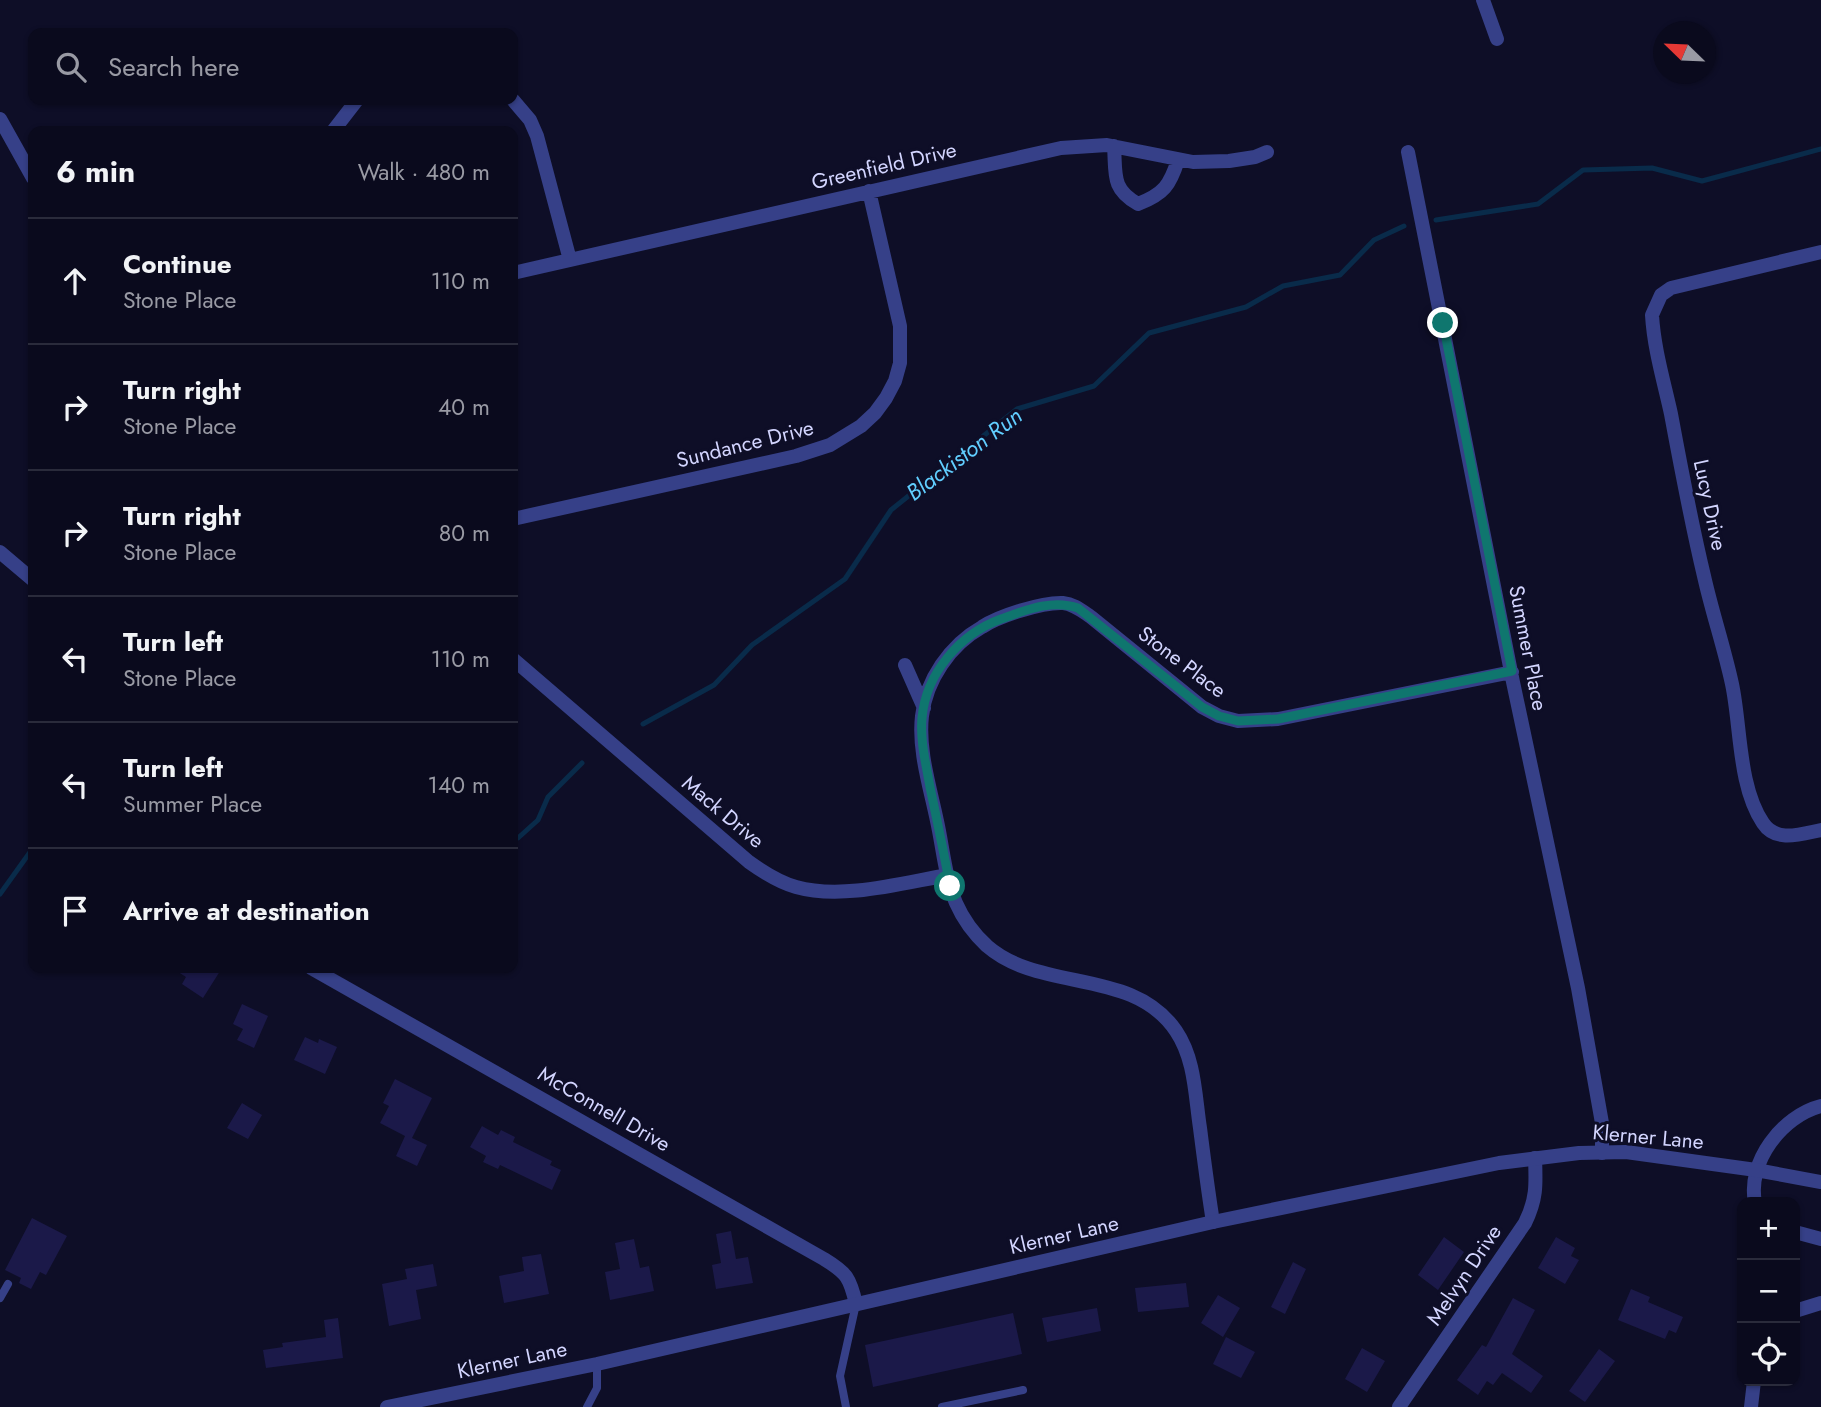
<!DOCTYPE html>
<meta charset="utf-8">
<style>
:root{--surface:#0a0a1d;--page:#131326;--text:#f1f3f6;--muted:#999aa4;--line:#2a2b3b}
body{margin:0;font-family:Jost,sans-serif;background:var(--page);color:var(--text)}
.controls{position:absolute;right:21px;bottom:21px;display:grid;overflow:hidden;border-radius:14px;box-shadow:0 2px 5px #0004}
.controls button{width:63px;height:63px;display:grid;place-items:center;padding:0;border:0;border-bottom:2px solid var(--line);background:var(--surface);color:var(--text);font:35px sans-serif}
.compass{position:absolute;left:1653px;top:21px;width:63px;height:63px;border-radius:50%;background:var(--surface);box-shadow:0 2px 5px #0004;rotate:293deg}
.stop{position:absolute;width:21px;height:21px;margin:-16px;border:5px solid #0f766e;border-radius:50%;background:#fff}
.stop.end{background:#0f766e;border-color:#fff;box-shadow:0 2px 7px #0008}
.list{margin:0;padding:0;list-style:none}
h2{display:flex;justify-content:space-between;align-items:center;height:91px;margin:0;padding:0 28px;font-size:30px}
h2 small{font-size:23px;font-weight:400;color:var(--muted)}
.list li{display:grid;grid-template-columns:46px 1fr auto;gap:21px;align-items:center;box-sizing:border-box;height:126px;padding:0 28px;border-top:2px solid var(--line)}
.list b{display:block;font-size:26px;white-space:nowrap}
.list p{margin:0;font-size:23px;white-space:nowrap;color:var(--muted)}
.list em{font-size:23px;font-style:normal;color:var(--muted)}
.icon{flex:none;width:38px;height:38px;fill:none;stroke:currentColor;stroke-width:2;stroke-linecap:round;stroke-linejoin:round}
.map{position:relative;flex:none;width:1821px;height:1407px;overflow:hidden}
.search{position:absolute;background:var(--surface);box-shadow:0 2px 5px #0004;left:28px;top:28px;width:490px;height:77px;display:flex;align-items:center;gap:18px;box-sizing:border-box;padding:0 24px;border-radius:14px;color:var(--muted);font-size:26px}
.panel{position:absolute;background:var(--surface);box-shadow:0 2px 5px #0004;left:28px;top:126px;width:490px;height:847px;border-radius:14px}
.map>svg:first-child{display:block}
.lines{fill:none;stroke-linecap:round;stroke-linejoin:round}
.stream{stroke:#092b4a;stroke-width:5}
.building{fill:#1b1949}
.service{stroke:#364088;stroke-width:8}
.minor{stroke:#364088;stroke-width:14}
.tertiary{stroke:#364088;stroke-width:14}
.route{stroke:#0f766e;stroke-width:9}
.labels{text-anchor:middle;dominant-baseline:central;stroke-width:6;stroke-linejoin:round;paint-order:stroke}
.street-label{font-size:21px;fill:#d3d5ff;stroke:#0e0e27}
.water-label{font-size:23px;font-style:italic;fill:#61ceff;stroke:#0e0e27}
</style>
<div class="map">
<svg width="1821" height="1407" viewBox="0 0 1821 1407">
<rect width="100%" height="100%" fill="#0e0e27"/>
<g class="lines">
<!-- stream -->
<path class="stream" d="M 1436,220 L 1538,204 L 1583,170 L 1652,168 L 1702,181 L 1821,149
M 643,724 L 714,685 L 752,645 L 845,579 L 891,510 L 1017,409 L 1094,386 L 1149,333 L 1246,307 L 1283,286 L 1340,275 L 1374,240 L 1404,226
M 513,837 L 518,838 L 538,820 L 548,797 L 582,763
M 0,894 L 33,848"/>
</g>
<!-- building -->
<path class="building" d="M 172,968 L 222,968 L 203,998 L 182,984 L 186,977 Z
M 242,1004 L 268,1016 L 254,1048 L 237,1040 L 243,1029 L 233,1024 Z
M 305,1037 L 318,1043 L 319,1039 L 337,1047 L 325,1074 L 294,1060 Z
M 395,1079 L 432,1098 L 412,1138 L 427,1145 L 417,1166 L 396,1156 L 405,1136 L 380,1123 L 389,1106 L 383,1103 Z
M 242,1103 L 262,1115 L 248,1139 L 227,1128 Z
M 482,1126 L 498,1135 L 501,1130 L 515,1137 L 513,1142 L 552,1161 L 550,1165 L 561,1170 L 552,1190 L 500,1165 L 498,1169 L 483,1162 L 486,1156 L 470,1147 Z
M 32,1218 L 67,1236 L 46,1275 L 40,1272 L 31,1289 L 19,1283 L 21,1278 L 5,1270 Z
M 731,1231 L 736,1259 L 748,1257 L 753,1283 L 716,1289 L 712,1265 L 721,1263 L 716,1234 Z
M 1444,1237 L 1464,1252 L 1438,1290 L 1418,1275 Z
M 1556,1237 L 1575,1248 L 1571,1256 L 1579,1260 L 1565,1284 L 1538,1268 Z
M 634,1239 L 640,1268 L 649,1266 L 654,1291 L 610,1300 L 605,1272 L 620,1269 L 615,1243 Z
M 541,1254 L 549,1294 L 504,1303 L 499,1276 L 524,1271 L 522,1257 Z
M 1293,1262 L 1306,1269 L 1285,1314 L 1271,1307 Z
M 433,1264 L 437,1286 L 416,1290 L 421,1319 L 389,1326 L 382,1284 L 407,1279 L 405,1269 Z
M 1186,1283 L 1189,1307 L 1138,1312 L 1135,1288 Z
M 1631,1289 L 1650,1297 L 1648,1302 L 1683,1317 L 1676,1333 L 1669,1330 L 1665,1339 L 1618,1320 Z
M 1218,1295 L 1240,1308 L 1223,1337 L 1201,1323 Z
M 1513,1298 L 1535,1310 L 1512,1354 L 1543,1376 L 1531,1393 L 1502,1373 L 1493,1385 L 1487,1381 L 1478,1395 L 1457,1380 L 1482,1345 L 1486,1347 Z
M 1097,1308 L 1101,1331 L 1047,1342 L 1042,1318 Z
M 1013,1313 L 1022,1354 L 873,1387 L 865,1345 Z
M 338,1318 L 343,1358 L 266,1368 L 263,1350 L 283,1347 L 282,1343 L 326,1337 L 324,1320 Z
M 1226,1337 L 1255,1352 L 1241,1378 L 1213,1364 Z
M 1362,1348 L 1385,1361 L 1367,1392 L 1345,1379 Z
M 1599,1349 L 1615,1361 L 1585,1402 L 1569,1391 Z"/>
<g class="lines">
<!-- service -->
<path class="service" d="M 0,1298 L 8,1284
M 587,1407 L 597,1388 L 597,1364
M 846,1407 L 840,1376 L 856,1304
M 942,1407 L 1023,1390"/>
<!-- minor -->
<path class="minor" d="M 1483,0 L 1497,39
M 513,100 L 530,120 L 537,136 L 570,260
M 0,119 L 33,178
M 333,131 L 357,100
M 1114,146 C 1116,174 1111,189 1138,204 C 1164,194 1170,185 1178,160
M 1408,152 L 1513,682 L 1578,988 L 1602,1123 L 1602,1153
M 1821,252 L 1671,288 L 1661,295 L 1652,315 C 1654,349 1664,382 1671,414 C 1681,468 1691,522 1704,576 C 1712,612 1724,647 1732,684 C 1741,726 1738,786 1763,823 C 1776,843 1801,834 1821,830
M 513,273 L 1061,148 L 1107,145 L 1193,162 L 1229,161 L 1255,157 L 1267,152
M 513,519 L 796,456 L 830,445 L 861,426 L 875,413 L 886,398 L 895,381 L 900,363 L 900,326 L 869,191
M 0,552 L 33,580
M 513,659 L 749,862 C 763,872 778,882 796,887 C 842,900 902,883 948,875
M 905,665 L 924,708
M 311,968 L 824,1259 C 847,1273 850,1278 856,1304
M 1755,1202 C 1747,1162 1782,1116 1821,1106
M 1213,1222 C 1208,1191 1204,1159 1200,1128 C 1195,1095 1195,1059 1176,1031 C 1133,967 1041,993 987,946 C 974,934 963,919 956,903 C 945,877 943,848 937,821 C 930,787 918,750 922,716 C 926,680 950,645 982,627 C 999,616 1042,602 1063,603 C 1074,604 1082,611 1091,617 L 1202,707 L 1219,716 L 1238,721 L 1278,719 L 1512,672
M 1795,1232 L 1821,1239
M 1795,1311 L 1821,1303
M 1399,1407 L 1525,1223 C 1537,1199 1536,1184 1535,1158
M 1751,1407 L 1754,1381"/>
<!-- tertiary -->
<path class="tertiary" d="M 387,1407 L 597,1364 L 1213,1222 L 1499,1163 L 1579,1153 L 1626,1152 L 1756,1170 L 1821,1182"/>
</g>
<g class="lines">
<!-- route -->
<path class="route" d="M 950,886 C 944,853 937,820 930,787 C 926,764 920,741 922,718 C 926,673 960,634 1001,619 C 1026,610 1052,599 1078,608 L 1202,707 L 1219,716 L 1238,721 L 1278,719 L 1512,671 L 1443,323"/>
</g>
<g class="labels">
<!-- street labels -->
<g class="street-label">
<text transform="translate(884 166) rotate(-13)">Greenfield Drive</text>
<text transform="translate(745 444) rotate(-14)">Sundance Drive</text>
<text transform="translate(1710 505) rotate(78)">Lucy Drive</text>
<text transform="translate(1528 648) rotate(79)">Summer Place</text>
<text transform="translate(1182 662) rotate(37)">Stone Place</text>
<text transform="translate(723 812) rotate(40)">Mack Drive</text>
<text transform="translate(604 1109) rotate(30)">McConnell Drive</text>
<text transform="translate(1648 1137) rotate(5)">Klerner Lane</text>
<text transform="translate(1064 1235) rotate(-13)">Klerner Lane</text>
<text transform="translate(1464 1275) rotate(-56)">Melvyn Drive</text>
<text transform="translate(512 1360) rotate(-12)">Klerner Lane</text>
</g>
<!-- water labels -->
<g class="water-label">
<text transform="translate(964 454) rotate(-37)">Blackiston Run</text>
</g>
</g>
</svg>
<div class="controls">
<button>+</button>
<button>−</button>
<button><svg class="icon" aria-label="locate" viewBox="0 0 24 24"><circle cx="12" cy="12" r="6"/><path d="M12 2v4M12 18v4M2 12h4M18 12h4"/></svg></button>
</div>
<svg class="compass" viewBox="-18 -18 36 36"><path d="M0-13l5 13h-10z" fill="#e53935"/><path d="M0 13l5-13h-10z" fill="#999aa4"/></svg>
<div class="stop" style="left:950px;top:886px"></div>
<div class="stop end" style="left:1443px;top:323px"></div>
<div class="search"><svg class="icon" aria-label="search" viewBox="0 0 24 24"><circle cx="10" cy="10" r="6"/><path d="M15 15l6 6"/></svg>Search here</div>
<section class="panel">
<h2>6 min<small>Walk · 480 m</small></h2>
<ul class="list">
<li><svg class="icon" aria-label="ahead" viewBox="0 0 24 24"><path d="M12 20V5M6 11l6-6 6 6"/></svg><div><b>Continue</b><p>Stone Place</p></div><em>110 m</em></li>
<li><svg class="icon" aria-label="right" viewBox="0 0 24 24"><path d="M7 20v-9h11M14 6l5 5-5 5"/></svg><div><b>Turn right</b><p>Stone Place</p></div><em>40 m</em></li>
<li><svg class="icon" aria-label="right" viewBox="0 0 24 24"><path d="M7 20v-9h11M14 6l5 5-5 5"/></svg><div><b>Turn right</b><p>Stone Place</p></div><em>80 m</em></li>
<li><svg class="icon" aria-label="left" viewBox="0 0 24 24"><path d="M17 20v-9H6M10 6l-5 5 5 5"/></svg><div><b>Turn left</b><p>Stone Place</p></div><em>110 m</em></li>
<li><svg class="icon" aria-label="left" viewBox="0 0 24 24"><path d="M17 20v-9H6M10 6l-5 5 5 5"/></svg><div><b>Turn left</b><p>Summer Place</p></div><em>140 m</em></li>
<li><svg class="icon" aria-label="arrive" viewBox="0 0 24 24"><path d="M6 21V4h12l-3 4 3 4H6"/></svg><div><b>Arrive at destination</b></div></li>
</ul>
</section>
</div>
